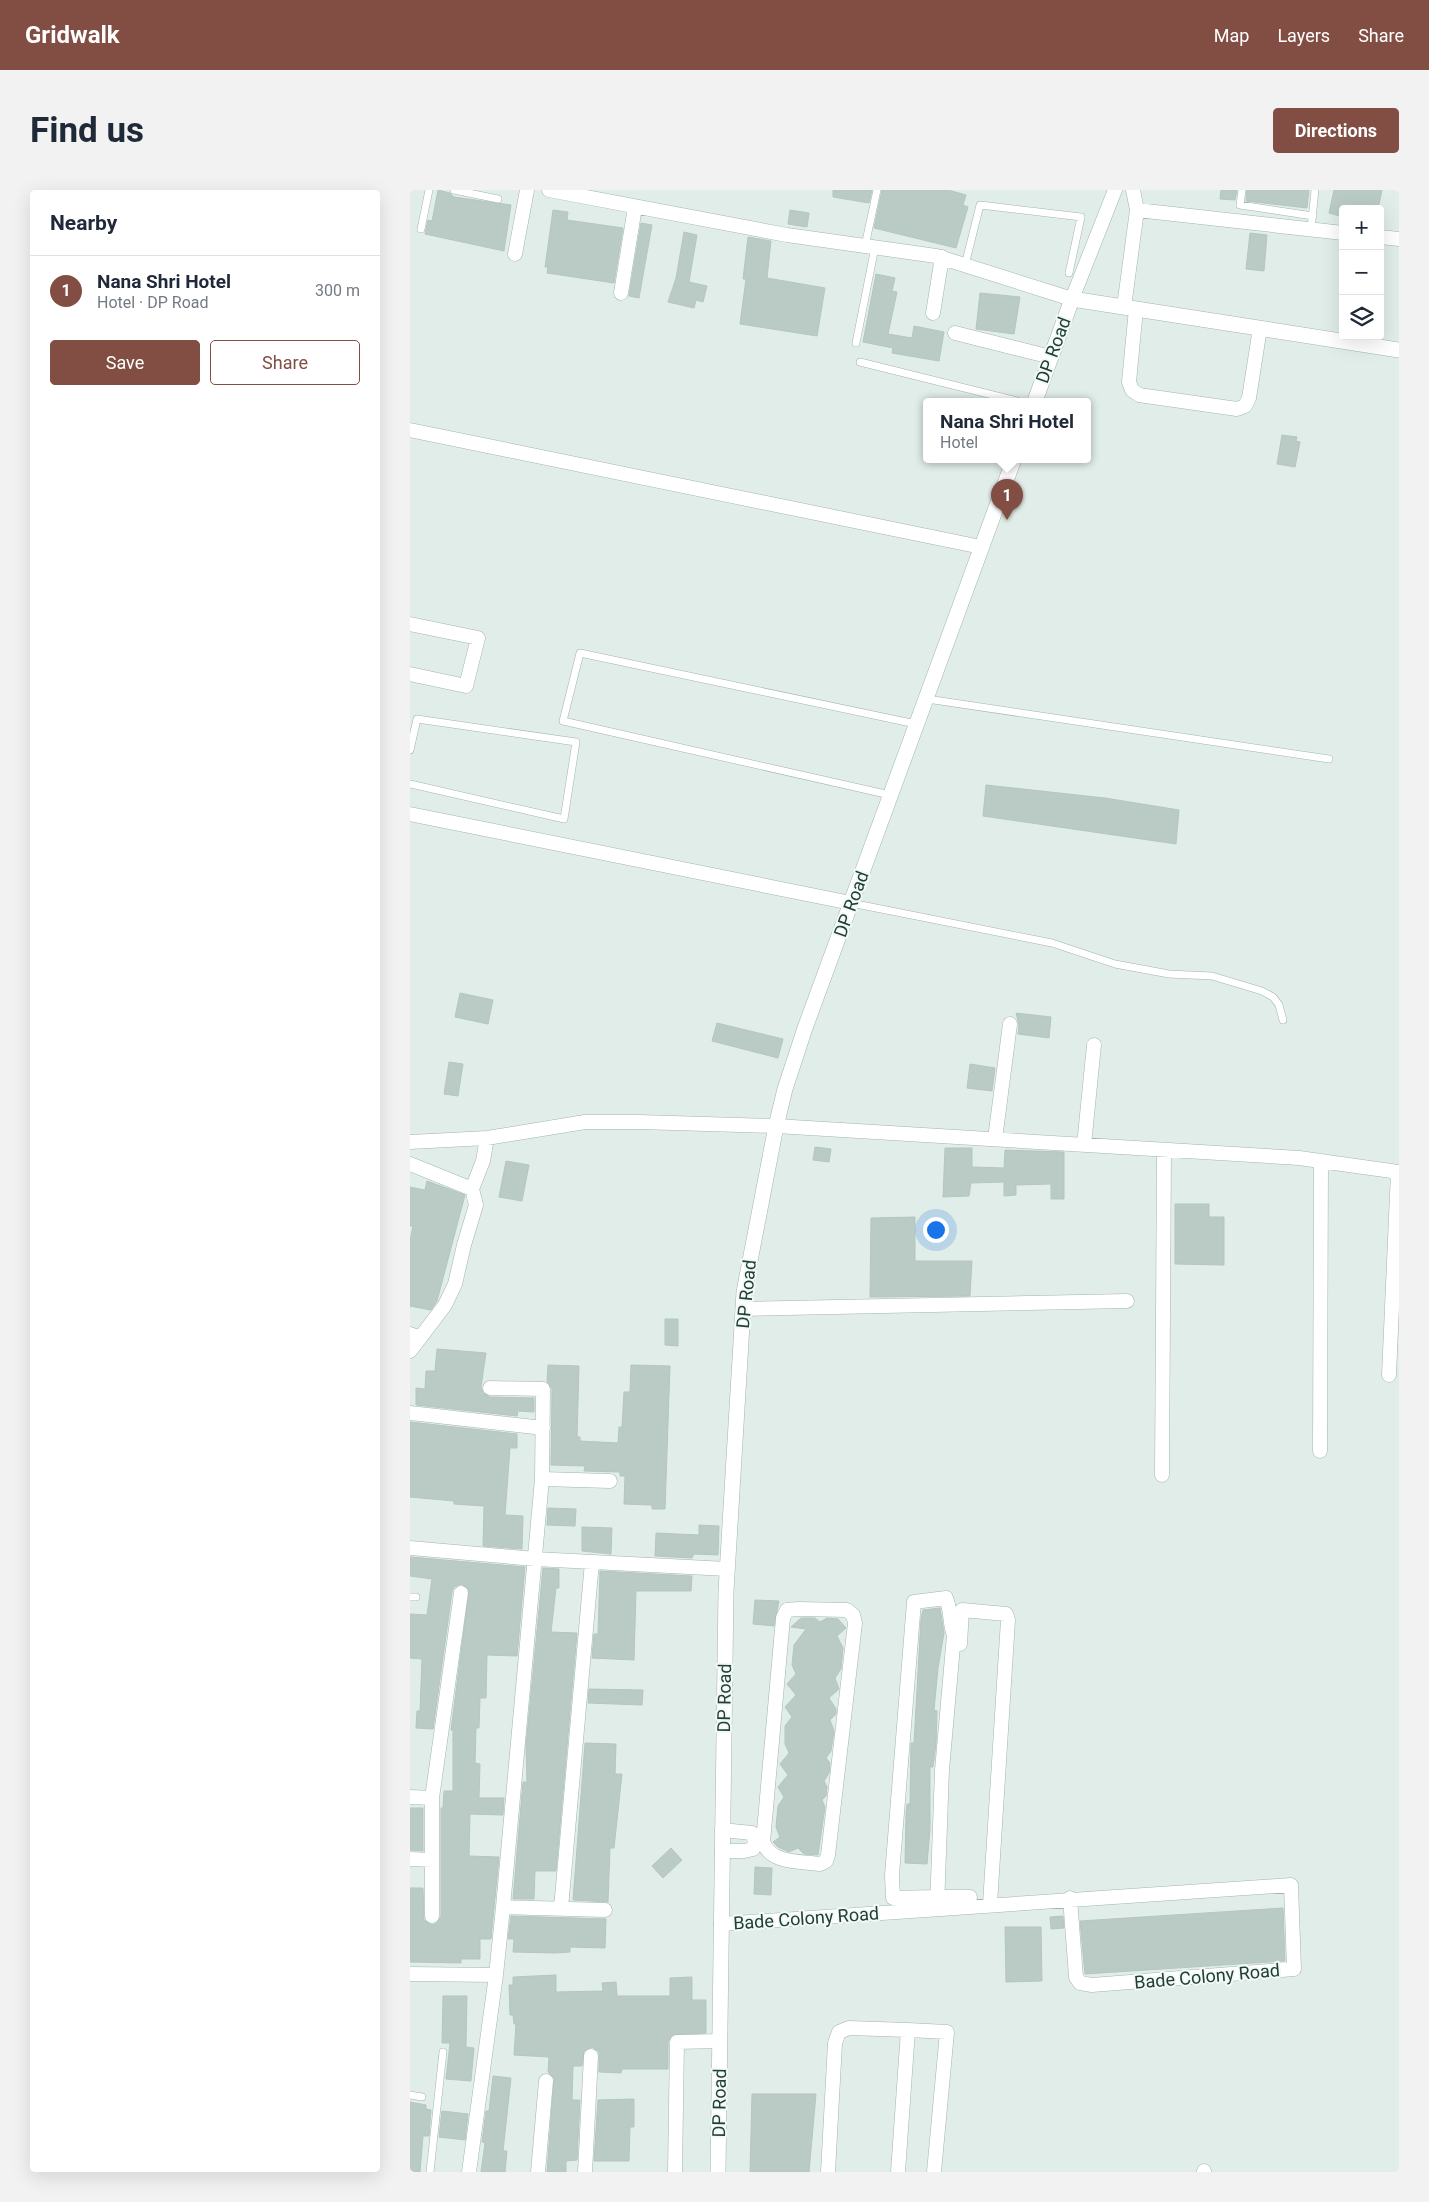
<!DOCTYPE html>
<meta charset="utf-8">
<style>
:root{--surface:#fff;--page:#f2f2f3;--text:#1f2937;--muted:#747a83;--line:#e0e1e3;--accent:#824e43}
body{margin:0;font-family:Roboto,sans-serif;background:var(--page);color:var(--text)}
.controls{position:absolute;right:15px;top:15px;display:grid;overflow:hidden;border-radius:5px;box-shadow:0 5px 20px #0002}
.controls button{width:45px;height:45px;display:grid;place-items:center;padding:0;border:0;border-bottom:1px solid var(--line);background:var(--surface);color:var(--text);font:25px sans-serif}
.you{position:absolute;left:525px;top:1039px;width:18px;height:18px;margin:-12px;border:4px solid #fff;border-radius:50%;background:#1a73e8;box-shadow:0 0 0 8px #1a73e833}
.badge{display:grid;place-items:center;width:32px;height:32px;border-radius:50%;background:var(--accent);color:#fff;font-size:16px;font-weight:700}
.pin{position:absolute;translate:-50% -41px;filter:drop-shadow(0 1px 2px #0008)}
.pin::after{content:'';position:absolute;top:26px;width:18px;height:15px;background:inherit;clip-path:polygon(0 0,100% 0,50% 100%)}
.popup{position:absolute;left:513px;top:208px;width:168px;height:65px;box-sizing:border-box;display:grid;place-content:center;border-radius:5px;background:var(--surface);filter:drop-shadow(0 1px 4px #0005);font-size:16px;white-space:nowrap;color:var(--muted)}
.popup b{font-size:19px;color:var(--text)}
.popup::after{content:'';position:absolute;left:50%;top:100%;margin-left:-10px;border:10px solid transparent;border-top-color:var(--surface)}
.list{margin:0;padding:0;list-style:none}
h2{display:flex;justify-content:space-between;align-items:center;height:65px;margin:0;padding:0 20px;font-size:21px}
h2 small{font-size:16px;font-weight:400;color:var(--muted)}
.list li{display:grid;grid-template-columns:32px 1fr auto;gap:15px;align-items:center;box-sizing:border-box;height:70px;padding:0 20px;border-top:1px solid var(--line)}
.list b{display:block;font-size:19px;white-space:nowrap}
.list p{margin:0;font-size:16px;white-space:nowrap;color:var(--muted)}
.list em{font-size:16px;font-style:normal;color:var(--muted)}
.actions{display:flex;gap:10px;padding:15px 20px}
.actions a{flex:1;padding:11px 0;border:1px solid var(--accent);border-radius:5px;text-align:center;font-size:18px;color:var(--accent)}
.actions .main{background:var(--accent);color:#fff}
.icon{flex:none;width:28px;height:28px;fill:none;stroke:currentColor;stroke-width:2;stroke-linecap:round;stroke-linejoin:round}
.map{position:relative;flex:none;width:989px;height:1982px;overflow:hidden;border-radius:5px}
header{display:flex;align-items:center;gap:30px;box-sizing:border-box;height:70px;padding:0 25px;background:var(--accent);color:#fff}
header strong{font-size:24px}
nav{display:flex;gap:28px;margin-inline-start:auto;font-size:18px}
.intro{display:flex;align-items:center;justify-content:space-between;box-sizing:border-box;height:120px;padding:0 30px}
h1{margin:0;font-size:35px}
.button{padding:12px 22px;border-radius:5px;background:var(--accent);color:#fff;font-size:18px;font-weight:700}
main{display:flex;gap:30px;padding:0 30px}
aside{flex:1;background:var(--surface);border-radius:5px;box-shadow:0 5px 20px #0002}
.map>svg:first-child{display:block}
.building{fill:#b9cbc4;stroke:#b3c7bf}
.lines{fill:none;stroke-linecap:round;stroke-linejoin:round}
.service-casing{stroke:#a3b5af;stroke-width:8}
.minor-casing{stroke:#a3b5af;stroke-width:15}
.tertiary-casing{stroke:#a3b5af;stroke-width:16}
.service{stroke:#fff;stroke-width:7}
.minor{stroke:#fff;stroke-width:14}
.tertiary{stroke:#fff;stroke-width:15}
.labels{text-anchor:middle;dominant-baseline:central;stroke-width:4;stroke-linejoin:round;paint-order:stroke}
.street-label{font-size:18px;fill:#203f37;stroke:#f2f9f6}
</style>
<header>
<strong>Gridwalk</strong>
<nav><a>Map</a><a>Layers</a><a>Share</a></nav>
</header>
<div class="intro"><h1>Find us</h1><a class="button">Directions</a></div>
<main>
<aside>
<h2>Nearby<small></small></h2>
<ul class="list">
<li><span class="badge">1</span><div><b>Nana Shri Hotel</b><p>Hotel · DP Road</p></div><em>300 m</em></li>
</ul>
<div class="actions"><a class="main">Save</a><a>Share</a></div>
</aside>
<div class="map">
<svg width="989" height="1982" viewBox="0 0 989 1982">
<rect width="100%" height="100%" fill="#e1ede8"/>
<!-- building -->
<path class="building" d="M 28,0 L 40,3 L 44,7 L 101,15 L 94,61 L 15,44 L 18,30 L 22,31 Z
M 423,0 L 462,0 L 459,13 L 423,7 Z
M 472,0 L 538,0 L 556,5 L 553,15 L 558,17 L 546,58 L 464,38 Z
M 811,0 L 827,0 L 825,10 L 810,9 Z
M 837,0 L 899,0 L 897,18 L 836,11 Z
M 924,0 L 972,0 L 968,19 L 933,19 L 933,27 L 919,23 Z
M 143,20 L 158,22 L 157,30 L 213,38 L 204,93 L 137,83 L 138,77 L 135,77 Z
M 380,20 L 399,23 L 397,37 L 378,34 Z
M 231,33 L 242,35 L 229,108 L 219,106 Z
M 274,42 L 287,45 L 279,92 L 297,96 L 293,112 L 286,110 L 284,118 L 258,112 L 266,88 Z
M 840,43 L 857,45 L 854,81 L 836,79 Z
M 338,47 L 361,51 L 357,88 L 415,98 L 407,146 L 330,134 L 336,89 L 333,89 Z
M 466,84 L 485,88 L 482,101 L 487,102 L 478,144 L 502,148 L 504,136 L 534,142 L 529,171 L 482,163 L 483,158 L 453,152 Z
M 570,103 L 610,107 L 604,144 L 566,139 Z
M 872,245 L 887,247 L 886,251 L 890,252 L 885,277 L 867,274 Z
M 576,595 L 695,608 L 769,620 L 766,654 L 573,626 Z
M 50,803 L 83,810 L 78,834 L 45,827 Z
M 606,823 L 641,827 L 639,848 L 608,844 L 609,835 Z
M 307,833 L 373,849 L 368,868 L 302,851 Z
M 39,872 L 53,874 L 48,906 L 34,904 Z
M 560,874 L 585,878 L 582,901 L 557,898 Z
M 405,957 L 421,959 L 419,972 L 403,970 Z
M 535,958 L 562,958 L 562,977 L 594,978 L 595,960 L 654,962 L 654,1009 L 641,1009 L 641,994 L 606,995 L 606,1005 L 594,1006 L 594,992 L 561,993 L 559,1006 L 533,1007 Z
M 96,971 L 119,975 L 112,1011 L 89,1007 Z
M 17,991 L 55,1005 L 27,1111 L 21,1120 L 0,1116 L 0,1051 L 3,1036 L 0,1036 L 0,997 L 15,1000 Z
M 765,1014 L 799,1014 L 799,1027 L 814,1027 L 814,1075 L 765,1074 Z
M 505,1027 L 505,1071 L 562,1071 L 560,1106 L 460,1107 L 461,1028 Z
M 255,1129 L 268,1129 L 268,1156 L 255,1155 Z
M 27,1159 L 76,1163 L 71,1197 L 73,1203 L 80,1207 L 124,1208 L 124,1222 L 108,1221 L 107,1226 L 6,1215 L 6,1198 L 15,1199 L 16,1181 L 25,1181 Z
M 138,1175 L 169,1176 L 167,1247 L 170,1247 L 170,1251 L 208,1253 L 209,1237 L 212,1237 L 214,1202 L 220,1202 L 221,1175 L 260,1176 L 255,1319 L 242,1319 L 242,1315 L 214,1314 L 215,1286 L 210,1286 L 210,1282 L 174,1281 L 175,1276 L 141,1275 L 142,1199 L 137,1191 Z
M 0,1232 L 107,1244 L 107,1258 L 100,1258 L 95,1325 L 113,1326 L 112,1359 L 73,1356 L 74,1316 L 44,1314 L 44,1311 L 0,1307 Z
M 138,1318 L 166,1319 L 165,1336 L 137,1335 Z
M 289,1335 L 309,1336 L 308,1365 L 284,1364 L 282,1368 L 245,1366 L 246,1343 L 289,1345 Z
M 172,1337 L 202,1338 L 201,1364 L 172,1361 Z
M 0,1367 L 115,1377 L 107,1466 L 77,1465 L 76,1508 L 70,1508 L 69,1538 L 66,1538 L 65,1573 L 70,1574 L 69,1608 L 94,1608 L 93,1625 L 60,1624 L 59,1666 L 89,1667 L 81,1749 L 70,1749 L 70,1769 L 51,1769 L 51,1773 L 0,1772 L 0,1698 L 13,1698 L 14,1730 L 22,1735 L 27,1733 L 31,1726 L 31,1618 L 33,1618 L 34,1601 L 43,1601 L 43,1540 L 41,1540 L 59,1400 L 52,1394 L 44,1397 L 42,1402 L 23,1539 L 6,1538 L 7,1521 L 10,1521 L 12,1469 L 0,1468 L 0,1424 L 17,1425 L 22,1389 L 0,1386 Z
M 133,1378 L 149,1379 L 149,1398 L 146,1398 L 141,1442 L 167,1443 L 146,1681 L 125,1681 L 124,1709 L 103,1709 L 113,1592 L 117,1592 L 116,1556 Z
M 190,1381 L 282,1386 L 281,1401 L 226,1401 L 224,1470 L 182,1468 L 184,1444 L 188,1444 Z
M 345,1410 L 369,1411 L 364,1436 L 343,1434 Z
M 530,1418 L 534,1443 L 528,1478 L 524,1520 L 527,1521 L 526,1554 L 523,1577 L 520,1577 L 520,1639 L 517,1674 L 495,1673 L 496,1625 L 497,1614 L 500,1614 L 501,1553 L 504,1553 L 511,1429 L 513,1420 Z
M 391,1428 L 405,1428 L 410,1432 L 417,1428 L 428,1429 L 436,1438 L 427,1446 L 433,1458 L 431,1479 L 425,1488 L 429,1499 L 419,1508 L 426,1519 L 426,1524 L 420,1530 L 424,1541 L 421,1561 L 416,1568 L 420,1573 L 419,1583 L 414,1591 L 417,1597 L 416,1606 L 412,1610 L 415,1617 L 408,1665 L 394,1664 L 388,1658 L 379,1662 L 368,1657 L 363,1652 L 370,1647 L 366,1637 L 368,1616 L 374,1607 L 368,1597 L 378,1585 L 370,1574 L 379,1563 L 375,1554 L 375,1536 L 382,1527 L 375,1517 L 386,1505 L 377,1494 L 386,1484 L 382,1475 L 384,1455 L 396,1439 L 381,1437 Z
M 179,1499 L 233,1500 L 232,1515 L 178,1513 Z
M 175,1553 L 206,1554 L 205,1584 L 212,1584 L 204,1658 L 200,1658 L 198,1712 L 163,1710 Z
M 0,1618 L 13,1618 L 13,1661 L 0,1660 Z
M 261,1658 L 272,1670 L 253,1688 L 242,1676 Z
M 345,1677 L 362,1678 L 361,1705 L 344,1704 Z
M 873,1718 L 875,1771 L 675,1784 L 670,1731 Z
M 101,1726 L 196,1729 L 195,1758 L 160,1757 L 160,1762 L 145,1763 L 103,1762 L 104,1749 L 98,1749 Z
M 653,1726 L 654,1738 L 641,1739 L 640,1727 Z
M 595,1737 L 631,1737 L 632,1791 L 596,1792 Z
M 146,1785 L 146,1802 L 193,1801 L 192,1793 L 206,1792 L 207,1806 L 260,1806 L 260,1788 L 282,1787 L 282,1810 L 296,1810 L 296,1843 L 262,1845 L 258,1852 L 258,1879 L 212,1879 L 211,1883 L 189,1882 L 189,1862 L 182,1857 L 174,1861 L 172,1876 L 163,1876 L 162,1910 L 170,1910 L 167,1970 L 156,1971 L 156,1982 L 137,1982 L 144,1888 L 138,1882 L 139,1867 L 104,1865 L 106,1834 L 104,1834 L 103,1825 L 100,1825 L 99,1795 L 103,1795 L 103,1787 Z
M 33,1806 L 57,1806 L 56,1857 L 64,1858 L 61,1891 L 36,1889 L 40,1853 L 32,1853 Z
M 83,1886 L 101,1888 L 93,1961 L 97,1961 L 95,1982 L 71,1982 L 75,1953 L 72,1952 L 76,1921 L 79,1921 Z
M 342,1904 L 406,1904 L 399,1982 L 340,1982 Z
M 224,1909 L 224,1937 L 220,1937 L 219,1971 L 184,1971 L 188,1910 Z
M 0,1912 L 16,1915 L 16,1919 L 21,1920 L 19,1946 L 13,1946 L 10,1982 L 0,1982 Z
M 32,1921 L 58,1924 L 55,1950 L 29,1947 Z"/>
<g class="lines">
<!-- service casing -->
<g class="service-casing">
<path id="service" d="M 44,0 L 88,9
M 832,0 L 830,15 L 903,26
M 11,39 L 19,0
M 901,39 L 905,0
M 455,56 L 467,0
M 555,75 L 570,15 L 671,27 L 659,83
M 446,153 L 465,57
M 450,172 L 607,211
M 517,509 L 919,569
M 0,560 L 7,529 L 166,552 L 154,629 L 0,594
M 480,605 L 153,531 L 170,463 L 506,534
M 441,713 L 642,753 L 705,774 L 759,784 L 802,786 L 852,801 L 863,807 L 869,815 L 873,830
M 0,1407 L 6,1407
M 0,1905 L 12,1907
M 20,1982 L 33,1862"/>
</g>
<!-- minor casing -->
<g class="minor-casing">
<path id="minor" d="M 139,0 L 377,45 L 526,66 L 662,109 L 705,0
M 727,20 L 933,43
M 970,47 L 989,49
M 105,64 L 117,0
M 211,103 L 225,17
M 714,117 L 727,20 L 723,0
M 726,119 L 719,192 L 722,200 L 729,205 L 827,219 L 835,216 L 839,208 L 850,138
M 523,123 L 532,67
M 545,143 L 641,167
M 0,240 L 571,357
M 0,434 L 68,448 L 56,496 L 0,484
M 0,624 L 441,713
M 585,949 L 600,834
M 0,952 L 77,948 L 175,932 L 229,932 L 366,936 L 889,968 L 989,982
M 674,955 L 684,855
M 0,974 L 62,999 L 66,1015 L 54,1055 L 45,1094 L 35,1115 L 10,1148
M 62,999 L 73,971 L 77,948
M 333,1119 L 717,1111
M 0,1144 L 10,1148 L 0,1161
M 979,1185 L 988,982
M 0,1223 L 133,1238
M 910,1261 L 911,971
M 752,1285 L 754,960
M 132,1289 L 200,1291
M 0,1358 L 125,1369 L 317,1379
M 388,1419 L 437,1420 L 443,1425 L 445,1433 L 418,1665 L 416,1671 L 410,1674 C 390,1671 361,1674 353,1652 L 373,1428 L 377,1420 Z
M 550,1454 L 552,1420 L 596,1424 L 598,1430 L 580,1714
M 0,1607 L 22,1608 L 51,1403
M 312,1661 L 334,1661 L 343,1659 L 345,1652 L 342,1643 L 312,1640
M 0,1669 L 22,1670
M 525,1707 L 483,1708 L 482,1685 L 504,1412 L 536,1408 C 542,1423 539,1433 544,1445 L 532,1580 L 527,1718
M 533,1707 L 560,1707
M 93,1717 L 195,1720
M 151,1718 L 182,1372
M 22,1726 L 22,1608
M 311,1734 L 881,1695 L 884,1779 L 682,1795 L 670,1793 L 666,1787 L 660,1708
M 0,1784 L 86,1785
M 498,1840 L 537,1842 L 524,1982
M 59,1982 L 86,1785 L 93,1717 L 132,1289 L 133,1199 L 80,1198
M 128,1982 L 136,1891
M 175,1982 L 181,1866
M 265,1982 L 267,1852 L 310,1851
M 418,1982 L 425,1853 L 429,1842 L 439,1838 L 498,1840 L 488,1982
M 794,1982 L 794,1981"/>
</g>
<!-- tertiary casing -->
<g class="tertiary-casing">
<path id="tertiary" d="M 625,211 L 662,109 L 989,160
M 308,1982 L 316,1401 L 334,1102 L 366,936 L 375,899 L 395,838 L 604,269"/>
</g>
<!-- service -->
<use href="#service" class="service"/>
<!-- minor -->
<use href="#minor" class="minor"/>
<!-- tertiary -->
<use href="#tertiary" class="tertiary"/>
</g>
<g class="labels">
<!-- street labels -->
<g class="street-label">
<text transform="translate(643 160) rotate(-70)">DP Road</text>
<text transform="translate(441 714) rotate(-70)">DP Road</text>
<text transform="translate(336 1104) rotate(-84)">DP Road</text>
<text transform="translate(314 1508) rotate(-89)">DP Road</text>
<text transform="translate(396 1728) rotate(-4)">Bade Colony Road</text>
<text transform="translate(797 1786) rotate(-5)">Bade Colony Road</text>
<text transform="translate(309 1913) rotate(-89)">DP Road</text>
</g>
</g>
</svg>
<div class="controls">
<button>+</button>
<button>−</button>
<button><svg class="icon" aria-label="layers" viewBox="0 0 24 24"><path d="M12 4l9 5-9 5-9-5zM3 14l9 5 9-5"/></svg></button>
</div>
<div class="you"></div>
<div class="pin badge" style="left:597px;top:330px">1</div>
<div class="popup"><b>Nana Shri Hotel</b>Hotel</div>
</div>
</main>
